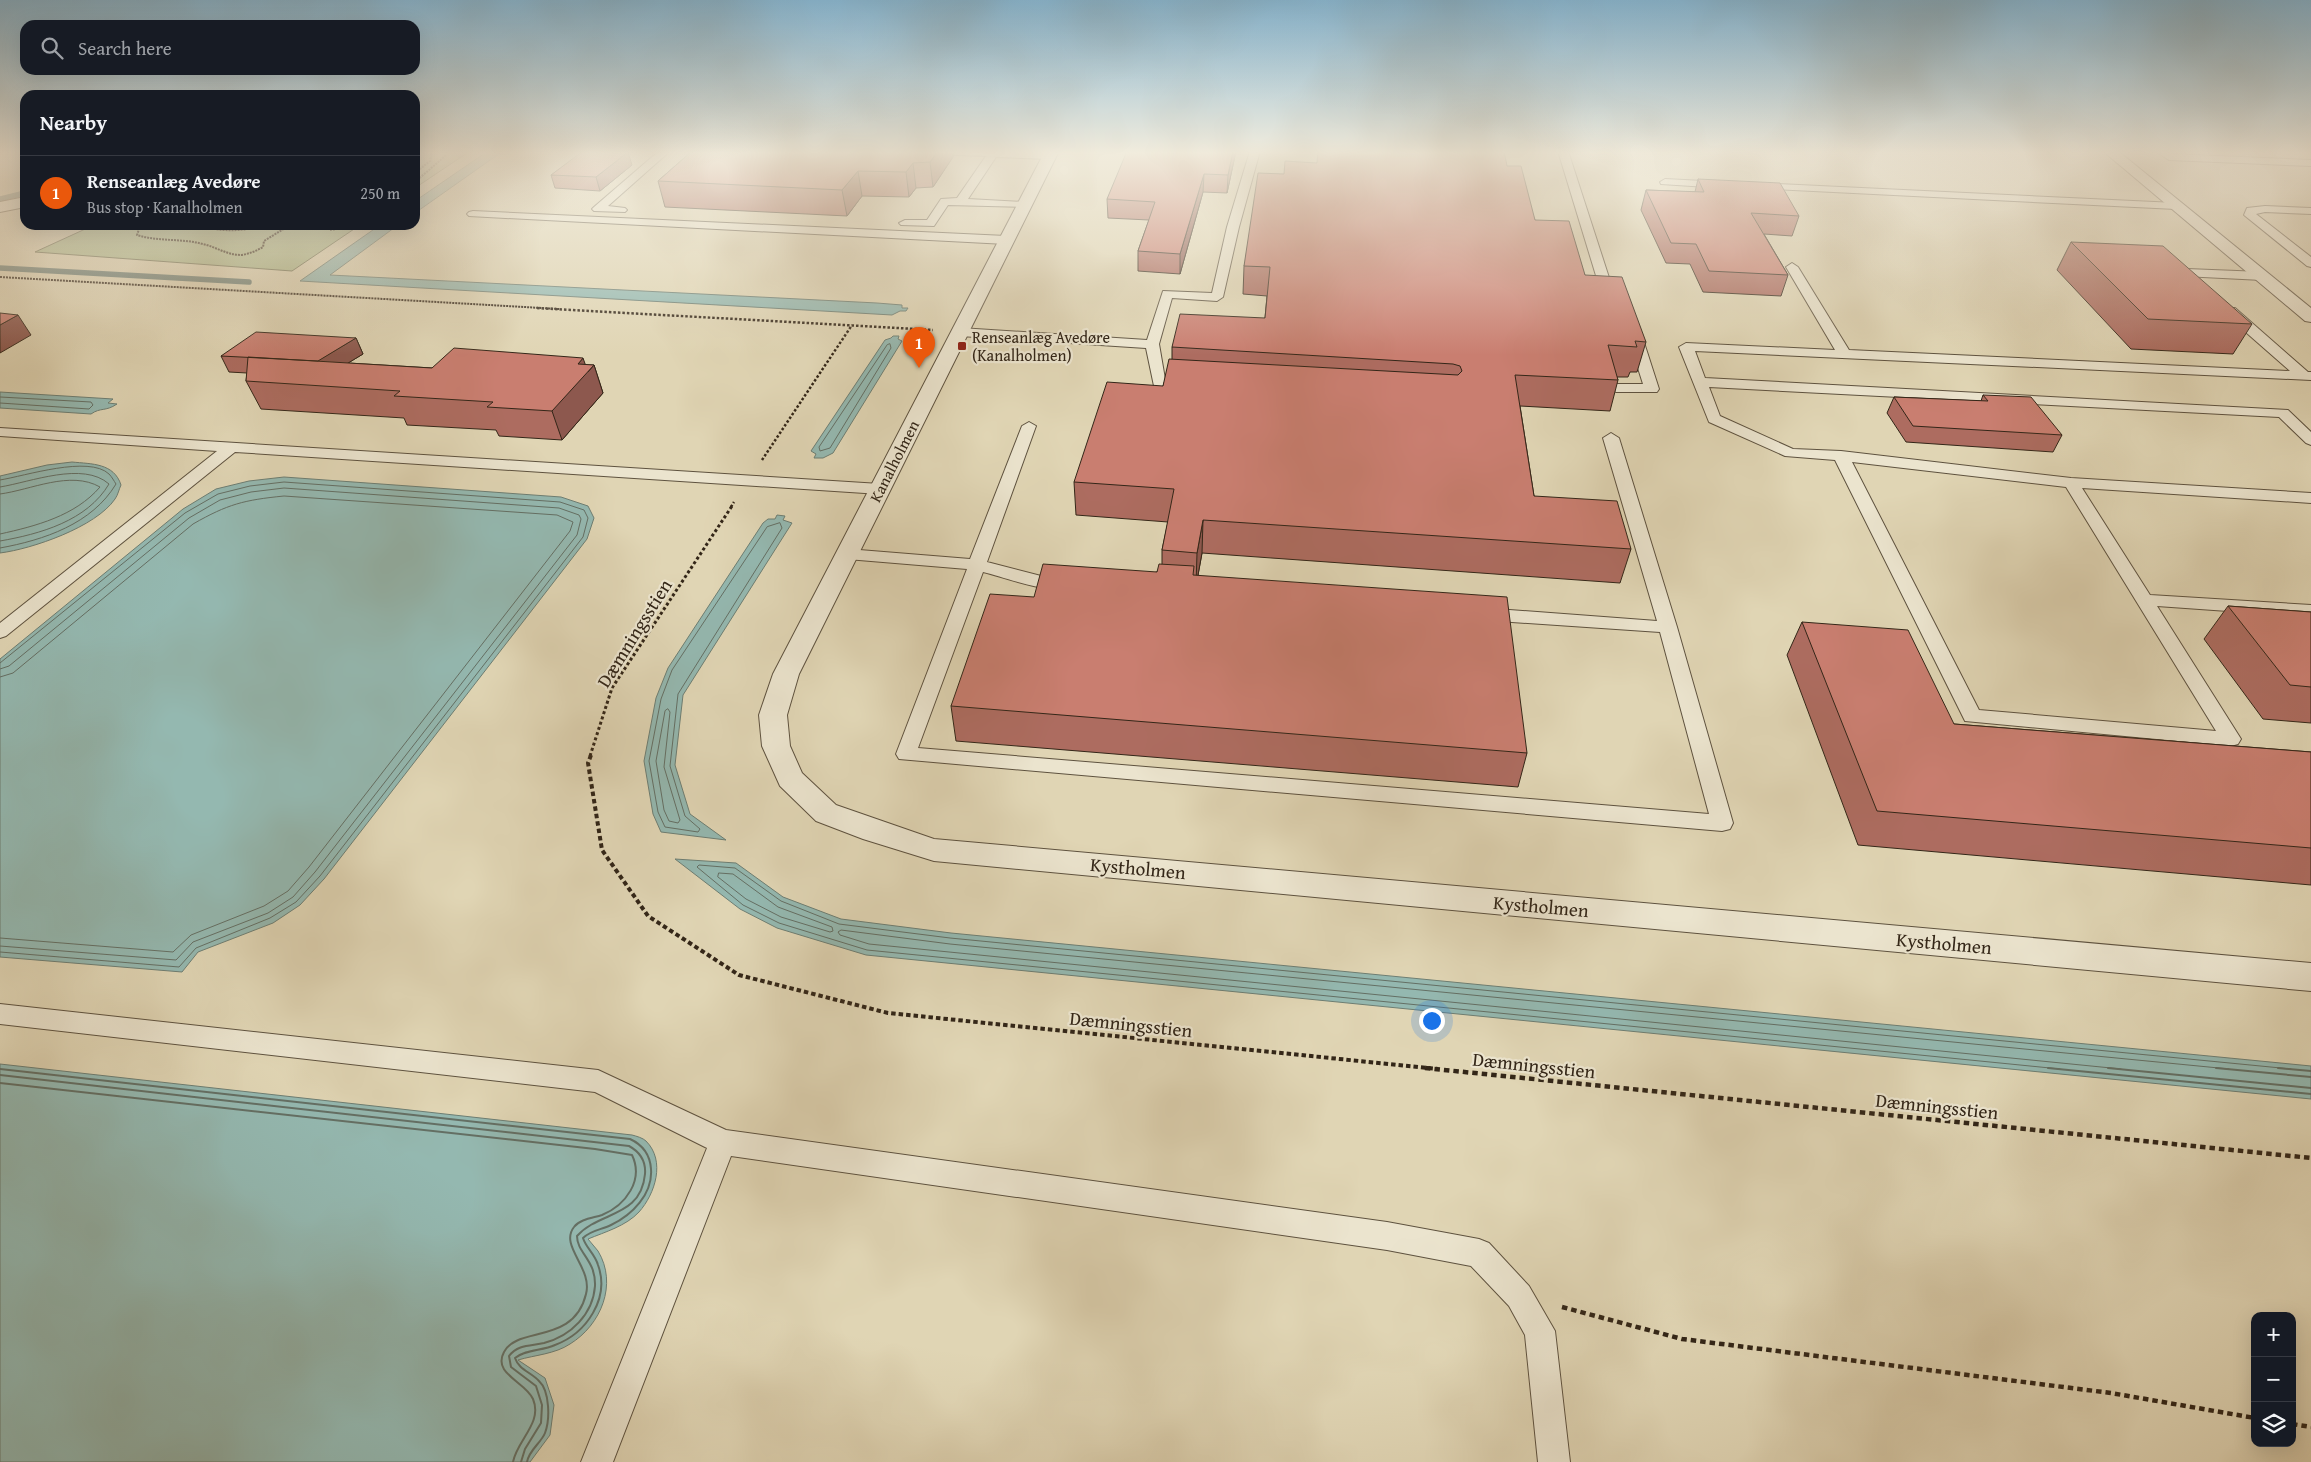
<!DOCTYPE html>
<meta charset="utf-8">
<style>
:root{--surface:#171b24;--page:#242831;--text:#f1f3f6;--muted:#9ea1a6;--line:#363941;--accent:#ea580c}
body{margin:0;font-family:"Gentium Book Plus",serif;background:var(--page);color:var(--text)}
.controls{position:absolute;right:15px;bottom:15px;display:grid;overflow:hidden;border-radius:10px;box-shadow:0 5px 20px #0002}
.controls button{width:45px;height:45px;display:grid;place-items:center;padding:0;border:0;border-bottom:1px solid var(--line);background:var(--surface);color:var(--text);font:25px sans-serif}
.you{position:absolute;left:1431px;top:1020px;width:18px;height:18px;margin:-12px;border:4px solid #fff;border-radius:50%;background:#1a73e8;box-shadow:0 0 0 8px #1a73e833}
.badge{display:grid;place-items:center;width:32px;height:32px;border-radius:50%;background:var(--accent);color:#fff;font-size:16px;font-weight:700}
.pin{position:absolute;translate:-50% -41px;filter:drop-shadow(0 1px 2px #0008)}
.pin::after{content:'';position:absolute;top:26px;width:18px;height:15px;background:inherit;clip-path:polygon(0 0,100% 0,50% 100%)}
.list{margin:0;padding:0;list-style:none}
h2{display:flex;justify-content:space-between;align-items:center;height:65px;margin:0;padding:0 20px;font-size:21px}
h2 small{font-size:16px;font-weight:400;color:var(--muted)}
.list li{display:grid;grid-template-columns:32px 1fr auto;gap:15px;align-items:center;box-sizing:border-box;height:75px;padding:0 20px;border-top:1px solid var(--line)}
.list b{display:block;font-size:19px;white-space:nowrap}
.list p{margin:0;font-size:16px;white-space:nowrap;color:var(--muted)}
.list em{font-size:16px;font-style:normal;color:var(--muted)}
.icon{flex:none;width:28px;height:28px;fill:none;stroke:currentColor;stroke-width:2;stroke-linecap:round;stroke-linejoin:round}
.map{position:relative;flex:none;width:2311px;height:1462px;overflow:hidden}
.search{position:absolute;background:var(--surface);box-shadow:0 5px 20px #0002;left:20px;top:20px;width:400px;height:55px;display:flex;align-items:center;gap:12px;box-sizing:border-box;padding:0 18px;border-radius:15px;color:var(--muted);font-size:19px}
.panel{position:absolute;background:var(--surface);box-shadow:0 5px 20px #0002;left:20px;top:90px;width:400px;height:140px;border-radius:15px}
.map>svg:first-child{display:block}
.green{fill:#b1bd8e;stroke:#727253}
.water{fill:#94b8b0;stroke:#6d7e73}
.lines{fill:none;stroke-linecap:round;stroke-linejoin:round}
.shore-far1{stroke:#646f64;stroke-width:1}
.shore{stroke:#646f64;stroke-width:2}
.stream{stroke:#6d7e73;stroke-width:5.5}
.service-casing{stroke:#5e523f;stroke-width:2}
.minor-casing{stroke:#5e523f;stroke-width:2}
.path-far4{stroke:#332618;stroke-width:2;stroke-dasharray:2 1;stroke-linecap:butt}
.path-far3{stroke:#332618;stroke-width:2.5;stroke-dasharray:2.5 2;stroke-linecap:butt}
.path-far2{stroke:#332618;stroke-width:3;stroke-dasharray:3 2.5;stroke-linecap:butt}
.path-far1{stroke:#332618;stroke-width:4;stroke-dasharray:4.5 3;stroke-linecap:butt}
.path{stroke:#332618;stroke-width:4.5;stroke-dasharray:5.5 4;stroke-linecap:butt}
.service{fill:#ebe4ce;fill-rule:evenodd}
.minor{fill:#ebe4ce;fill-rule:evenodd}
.wall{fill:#ad6c60;stroke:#332618}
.shaded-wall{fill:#8d584e;stroke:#332618}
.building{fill:#c97e70;stroke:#332618}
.poi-dot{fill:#8f2418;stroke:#ebe4ce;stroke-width:2}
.labels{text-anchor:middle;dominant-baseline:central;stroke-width:4.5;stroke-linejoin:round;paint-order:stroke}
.far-poi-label{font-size:16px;fill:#332618;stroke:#ebe4ce;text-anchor:start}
.far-street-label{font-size:16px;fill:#332618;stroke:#ebe4ce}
.street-label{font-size:19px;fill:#332618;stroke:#ebe4ce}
</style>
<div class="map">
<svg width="2311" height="1462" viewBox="0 0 2311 1462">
<rect width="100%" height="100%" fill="#e0d5b4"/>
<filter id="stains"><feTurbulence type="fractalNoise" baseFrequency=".004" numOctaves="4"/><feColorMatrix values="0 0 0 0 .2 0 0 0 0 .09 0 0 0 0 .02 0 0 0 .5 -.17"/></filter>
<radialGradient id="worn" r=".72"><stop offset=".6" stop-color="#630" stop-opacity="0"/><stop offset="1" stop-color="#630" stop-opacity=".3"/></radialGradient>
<!-- green -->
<path class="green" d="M 415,151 L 470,151 L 415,188 Z
M 94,225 L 360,225 L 292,271 L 35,252 Z"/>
<!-- water -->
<path class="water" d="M 488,151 L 503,151 L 415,213 L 415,201 Z
M 380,225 L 398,225 L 330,275 L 877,303 L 902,305 L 902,308 L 908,308 L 906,311 L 900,311 L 892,315 L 300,281 Z
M 893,336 L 899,336 L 898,339 L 902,341 L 833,453 L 823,458 L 814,458 L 816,454 L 811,451 L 885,340 L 891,338 Z
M 0,392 L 113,399 L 108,403 L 117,404 C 105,412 101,407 91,414 L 0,408 Z
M 72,462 C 92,464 114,463 121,485 C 119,489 118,495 115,499 C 96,527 32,549 0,553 L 0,476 L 47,465 Z
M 284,477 L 561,497 L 588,506 L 594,518 L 587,539 L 324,879 L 300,905 L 273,923 L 198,952 L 182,972 L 0,957 L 0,659 L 183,509 L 216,489 L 249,481 Z
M 777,515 L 785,516 L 783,520 L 792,523 L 683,695 L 675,765 L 690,814 L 726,840 L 661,832 L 653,814 L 644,761 L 656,698 L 668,668 L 763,523 L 768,519 L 775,519 Z
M 675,859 L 736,863 L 783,897 L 841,919 L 951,933 L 2311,1066 L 2311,1099 L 866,955 L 777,928 L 740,909 Z
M 0,1064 L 632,1135 C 636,1136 643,1138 646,1141 C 666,1161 655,1194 639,1212 C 626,1226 605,1232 588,1239 C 591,1243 595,1247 598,1251 C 618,1284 601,1325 570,1344 C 555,1354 535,1355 518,1360 L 545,1378 L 554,1405 L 550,1435 L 530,1462 L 0,1462 Z"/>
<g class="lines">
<!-- shore-far1 -->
<path class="shore-far1" d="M 890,344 L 891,348 L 830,448 L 820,451 L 819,447 L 887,345 Z
M 0,397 L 91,402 L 93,405 L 89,409 L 0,403
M 0,480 C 25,476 89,455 109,474 C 112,477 114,481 116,484 C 92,524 44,540 0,548
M 0,487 C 31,482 83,461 109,484 C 87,521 40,534 0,541
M 0,494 C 31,490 70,470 100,487 C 75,516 36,526 0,534
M 780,523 L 782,528 L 678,694 L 670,766 L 685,816 L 700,829 L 698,832 L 665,827 L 658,812 L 649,761 L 661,699 L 672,670 L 767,527 Z
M 0,663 L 185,513 L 218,494 L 250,486 L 284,482 L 560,502 L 584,510 L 588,518 L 583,537 L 320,876 L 296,902 L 270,918 L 196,948 L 179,967 L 0,952
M 0,669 L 9,666 L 189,518 L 220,500 L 251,492 L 284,488 L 559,508 L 579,515 L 581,519 L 577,535 L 315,872 L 293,897 L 268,913 L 193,942 L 176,960 L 0,946
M 0,677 L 13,673 L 193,524 C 228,504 244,500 284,496 L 557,515 L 573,522 L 570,531 L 309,867 L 288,891 L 264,906 L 191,935 L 173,952 L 0,938
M 668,709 L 670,712 L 664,767 L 680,820 L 678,823 L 669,821 L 664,810 L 656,761 L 665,711 Z
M 719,873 L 733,874 L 778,907 L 832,927 L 833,931 L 830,932 L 781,917 L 746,899 L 718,877 Z
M 2060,1069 L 867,950 L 779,923 L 743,905 L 697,867 L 699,865 L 735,868 L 781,901 L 839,924 L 950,938 L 2291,1069
M 2121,1069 L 869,944 L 840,935 L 838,932 L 841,930 L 950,944 L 2229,1069"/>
<!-- shore -->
<path class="shore" d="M 2048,1068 L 2311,1094
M 2108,1068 L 2311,1088
M 2216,1068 L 2311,1077
M 2278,1068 L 2311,1071
M 0,1069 L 630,1139 C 643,1145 650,1154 651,1169 C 653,1194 632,1215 611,1225 C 601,1230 591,1230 583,1238 C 586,1248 595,1254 598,1265 C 610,1298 587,1333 555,1345 C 542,1351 526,1349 515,1358 C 519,1370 531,1372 539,1381 C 550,1391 550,1420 545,1433 C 541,1443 529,1450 527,1462
M 0,1075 L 629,1146 C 640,1152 646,1161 645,1174 C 641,1218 599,1211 577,1236 C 577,1253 596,1260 595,1286 C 593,1314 571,1336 544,1343 C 531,1346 518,1344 509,1356 L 511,1367 L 536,1386 L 542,1405 L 541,1423 L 525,1449 L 521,1462
M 0,1083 L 595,1149 L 632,1155 C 644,1180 626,1205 602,1215 C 593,1218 580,1219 574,1227 C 559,1246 593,1268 586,1294 C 574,1345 517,1326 504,1352 C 492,1374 526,1382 533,1399 C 543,1423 517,1440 513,1462"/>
<!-- stream -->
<path class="stream" d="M 0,199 L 25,193
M 0,268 L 249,282"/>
<!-- service casing -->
<g class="service-casing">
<path id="service" d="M 659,151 L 670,151 L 608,206 L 625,208 L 627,210 L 625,212 L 594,211 L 592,209 L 594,207 Z
M 927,151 L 1049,153 L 1054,156 L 1049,159 L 996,157 L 968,199 L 1025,202 L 1031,205 L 1029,207 L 948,205 L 934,226 L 901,225 L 899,223 L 905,220 L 927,220 L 941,199 L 957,198 L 986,156 L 932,154 Z
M 1250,151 L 1260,151 L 1239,227 L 1223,297 L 1217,301 L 1172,298 L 1159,344 L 1165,379 L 1196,382 L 1198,385 L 1196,388 L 1154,386 L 1146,348 L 960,336 L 953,332 L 960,328 L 1147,340 L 1163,291 L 1212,293 L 1227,227 Z
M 1558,151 L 1568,151 L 1613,290 L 1621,298 L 1620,301 L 1610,301 L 1601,292 Z
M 2155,151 L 2166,151 L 2171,154 L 2311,160 L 2311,166 L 2169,160 Z
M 1665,179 L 1723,182 L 1728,185 L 1723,188 L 1661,184 L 1660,182 Z
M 1755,183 L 2176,203 L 2182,206 L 2176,209 L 1751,188 L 1751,184 Z
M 2265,206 L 2311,208 L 2311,214 L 2265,212 L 2256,214 L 2311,257 L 2311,267 L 2307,266 L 2244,215 L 2247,208 Z
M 473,211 L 1006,236 L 1012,240 L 1006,244 L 469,216 L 467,214 L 469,212 Z
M 1792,263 L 1798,267 L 1849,350 L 2290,371 L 2225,314 L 2224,311 L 2225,308 L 2235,308 L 2308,372 L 2311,372 L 2311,380 L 1695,351 L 1705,378 L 2288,410 L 2311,432 L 2311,445 L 2306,443 L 2279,417 L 1709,387 L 1720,416 L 1793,449 L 1841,451 L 2071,478 L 2311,493 L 2311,503 L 2082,488 L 2150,595 L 2311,605 L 2311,617 L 2157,606 L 2241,739 L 2238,744 L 2231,746 L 1965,721 L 1835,460 L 1785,456 L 1709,422 L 1679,347 L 1686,343 L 1835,350 L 1786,267 ZM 1852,462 L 2066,487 L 2216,731 L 1979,710 Z
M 2187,269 L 2262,272 L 2268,276 L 2262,280 L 2183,276 L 2181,273 Z
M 1633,326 L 1640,330 L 1659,389 L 1657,392 L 1616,392 L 1609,388 L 1616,384 L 1643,384 L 1626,330 Z
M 1029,422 L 1036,426 L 987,562 L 1045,577 L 1071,580 L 1074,584 L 1071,588 C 1047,594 1007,578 983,572 L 918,748 L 1709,814 L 1660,632 L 1483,620 L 1477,618 L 1474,614 L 1477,610 L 1483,608 L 1657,621 L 1603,438 L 1611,433 L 1619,438 L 1677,627 L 1733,823 L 1730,829 L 1722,831 L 899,759 L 896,754 L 967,569 L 847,559 L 841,558 L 838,554 L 841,550 L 847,549 L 970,559 L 1022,426 Z
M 0,428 L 880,484 L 886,486 L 888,489 L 886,492 L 880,494 L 235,452 L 6,636 L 0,638 L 0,623 L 217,451 L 0,436 Z
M 0,1004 L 598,1070 L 726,1130 L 1387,1222 L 1479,1239 L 1489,1243 L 1529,1286 L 1555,1331 L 1570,1462 L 1538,1462 L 1525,1335 L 1509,1306 L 1471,1266 L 1387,1250 L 731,1156 L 613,1462 L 581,1462 L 707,1148 L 595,1092 L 0,1024 Z"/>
</g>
<!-- minor casing -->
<g class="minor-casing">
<path id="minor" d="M 1045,151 L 1059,151 L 799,674 L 787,715 L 790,746 L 802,773 L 836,805 L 934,839 L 2311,963 L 2311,991 L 934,861 L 863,839 L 816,821 L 780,786 L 762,746 L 759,715 L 773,674 Z
M 2103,151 L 2118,151 L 2311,308 L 2311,322 L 2305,321 Z
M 25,197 L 25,207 L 0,212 L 0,202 Z"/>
</g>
<!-- path-far4 -->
<path class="path-far4" d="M 415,173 L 430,161 L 432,151
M 415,182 L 451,151
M 145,225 L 139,229 L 137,235 C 159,242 181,238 203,244 C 216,247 227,255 241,255 C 249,254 256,251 263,247 L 264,241 L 290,225
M 196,225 C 218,231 240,233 261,225
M 330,225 L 329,230 L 344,228 L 349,225
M 0,277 L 559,309"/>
<!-- path-far3 -->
<path class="path-far3" d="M 537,308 L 933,330
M 762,460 L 852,325
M 731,507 L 734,502"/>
<!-- path-far2 -->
<path class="path-far2" d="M 590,756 L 612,688 L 732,506"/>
<!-- path-far1 -->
<path class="path-far1" d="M 591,755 L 588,763 L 602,850 L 648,916 L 739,975 L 888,1013 L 1438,1069"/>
<!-- path -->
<path class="path" d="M 1425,1068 L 2311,1158
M 1562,1307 L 1682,1339 L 2111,1393 L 2255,1418
M 2292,1424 L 2311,1427"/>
<!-- service -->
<use href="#service" class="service"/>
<!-- minor -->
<use href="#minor" class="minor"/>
</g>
<!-- wall -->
<path class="wall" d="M 692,151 L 953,151 L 953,157 L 933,187 L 916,188 L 909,197 L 862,196 L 847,216 L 665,207 L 658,181 Z
M 1178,151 L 1236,151 L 1227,193 L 1203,192 L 1180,274 L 1138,271 L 1138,251 L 1149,220 L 1108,218 L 1107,199 L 1177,153 Z
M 1317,163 L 1507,166 L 1535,220 L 1646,342 L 1637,372 L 1630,372 L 1628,377 L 1617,377 L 1618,380 L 1610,411 L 1520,406 L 1534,496 L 1631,549 L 1620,583 L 1202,553 L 1198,575 L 1527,753 L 1518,787 L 956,741 L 951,706 L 1034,597 L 1157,572 L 1162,564 L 1162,550 L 1168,522 L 1076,515 L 1074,482 L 1163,386 L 1172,359 L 1172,347 L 1265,318 L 1267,296 L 1243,294 L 1244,266 L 1284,174 Z
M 632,165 L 600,191 L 555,188 L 551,175 Z
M 1698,179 L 1799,216 L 1792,236 L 1764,234 L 1788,275 L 1781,296 L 1703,292 L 1690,264 L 1666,263 L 1641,210 L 1646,190 L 1695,192 Z
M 2071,242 L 2252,324 L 2233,354 L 2131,349 L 2057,270 Z
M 356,338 L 363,354 L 348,363 L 432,368 L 585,365 L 594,365 L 603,393 L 562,440 L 499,436 L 496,430 L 407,425 L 404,418 L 261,409 L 246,381 L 247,373 L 229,372 L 221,356 Z
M 1983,395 L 2062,435 L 2053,452 L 1906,442 L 1887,413 L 1894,397 L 1981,401 Z
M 2228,606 L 2311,612 L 2311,723 L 2263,719 L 2204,639 Z
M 1802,622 L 1954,724 L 2311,752 L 2311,885 L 1858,845 L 1787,655 Z"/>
<!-- shaded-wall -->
<path class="shaded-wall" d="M 938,151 L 953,151 L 953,157 L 933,187 L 930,162 Z
M 1233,151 L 1236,151 L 1227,193 L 1228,175 Z
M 628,152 L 632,165 L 600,191 L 596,177 Z
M 913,163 L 916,188 L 909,197 L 906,172 Z
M 858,171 L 862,196 L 847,216 L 842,190 Z
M 1204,174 L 1203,192 L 1180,274 L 1180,254 Z
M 18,315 L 31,335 L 0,353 L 0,325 Z
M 356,338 L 363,354 L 325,377 L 317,361 Z
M 583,358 L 588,372 L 594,365 L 603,393 L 562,440 L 552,411 L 578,364 Z
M 1203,520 L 1202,553 L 1196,586 L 1197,553 Z"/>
<!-- building -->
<path class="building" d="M 583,151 L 609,151 L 628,152 L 596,177 L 551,175 Z
M 692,151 L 938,151 L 930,162 L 913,163 L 906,172 L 858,171 L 842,190 L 658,181 Z
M 1127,151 L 1177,153 L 1178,151 L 1233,151 L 1228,175 L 1204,174 L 1180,254 L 1138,251 L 1155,202 L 1107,199 Z
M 1318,151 L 1504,151 L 1507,166 L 1521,166 L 1535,220 L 1569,221 L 1585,275 L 1622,277 L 1646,342 L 1635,341 L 1637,347 L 1608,345 L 1618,380 L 1515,375 L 1534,496 L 1617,501 L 1631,549 L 1203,520 L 1197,553 L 1162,550 L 1174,489 L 1074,482 L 1107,382 L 1163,386 L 1169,359 L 1458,375 L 1462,371 L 1460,366 L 1453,364 L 1172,347 L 1180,314 L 1265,318 L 1270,267 L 1244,266 L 1258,173 L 1284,174 L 1285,161 L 1317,163 Z
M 1698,179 L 1780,183 L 1799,216 L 1751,213 L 1788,275 L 1709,271 L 1696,244 L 1671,243 L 1646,190 L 1704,192 Z
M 2071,242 L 2163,246 L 2252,324 L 2148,319 Z
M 0,313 L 18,315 L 0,325 Z
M 256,332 L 356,338 L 318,361 L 221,356 Z
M 454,348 L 583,358 L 578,364 L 594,365 L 552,411 L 487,407 L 493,402 L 394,396 L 400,391 L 246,381 L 248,357 L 432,368 Z
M 1983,395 L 2031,397 L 2062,435 L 1913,426 L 1894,397 L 1988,401 Z
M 1043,564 L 1157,572 L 1159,564 L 1194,566 L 1193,575 L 1507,597 L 1527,753 L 951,706 L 990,594 L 1034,597 Z
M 2228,606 L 2311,612 L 2311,687 L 2290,685 Z
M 1802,622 L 1908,630 L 1954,724 L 2311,752 L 2311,848 L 1877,811 Z"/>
<!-- sky -->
<linearGradient id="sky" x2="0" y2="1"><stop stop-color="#86b6d2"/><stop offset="0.43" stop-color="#f1ecdd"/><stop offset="1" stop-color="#f1ecdd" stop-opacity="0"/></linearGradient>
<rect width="2311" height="355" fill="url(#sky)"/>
<!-- markers -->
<rect class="poi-dot" x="957" y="341" width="10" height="10" rx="2.5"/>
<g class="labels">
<!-- far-poi labels -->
<g class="far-poi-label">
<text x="972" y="337">Renseanlæg Avedøre<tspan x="972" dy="18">(Kanalholmen)</tspan></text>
</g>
<!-- far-street labels -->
<g class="far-street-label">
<text transform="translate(894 461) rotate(-63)">Kanalholmen</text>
</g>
<!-- street labels -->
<g class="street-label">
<text transform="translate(634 633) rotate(-58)">Dæmningsstien</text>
<text transform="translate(1138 868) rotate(5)">Kystholmen</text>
<text transform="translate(1541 906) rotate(5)">Kystholmen</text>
<text transform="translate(1944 943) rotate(5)">Kystholmen</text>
<text transform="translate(1131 1024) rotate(6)">Dæmningsstien</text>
<text transform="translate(1534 1065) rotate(6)">Dæmningsstien</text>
<text transform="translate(1937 1106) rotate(6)">Dæmningsstien</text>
</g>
</g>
<rect width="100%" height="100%" filter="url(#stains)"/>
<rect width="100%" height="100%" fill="url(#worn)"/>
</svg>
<div class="controls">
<button>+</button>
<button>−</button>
<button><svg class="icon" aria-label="layers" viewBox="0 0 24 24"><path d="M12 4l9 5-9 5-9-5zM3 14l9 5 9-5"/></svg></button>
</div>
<div class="you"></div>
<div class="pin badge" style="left:919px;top:368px">1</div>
<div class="search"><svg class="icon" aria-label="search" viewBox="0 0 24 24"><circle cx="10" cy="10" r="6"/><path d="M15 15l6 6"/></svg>Search here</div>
<section class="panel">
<h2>Nearby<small></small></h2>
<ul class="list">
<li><span class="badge">1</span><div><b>Renseanlæg Avedøre</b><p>Bus stop · Kanalholmen</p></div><em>250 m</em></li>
</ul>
</section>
</div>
